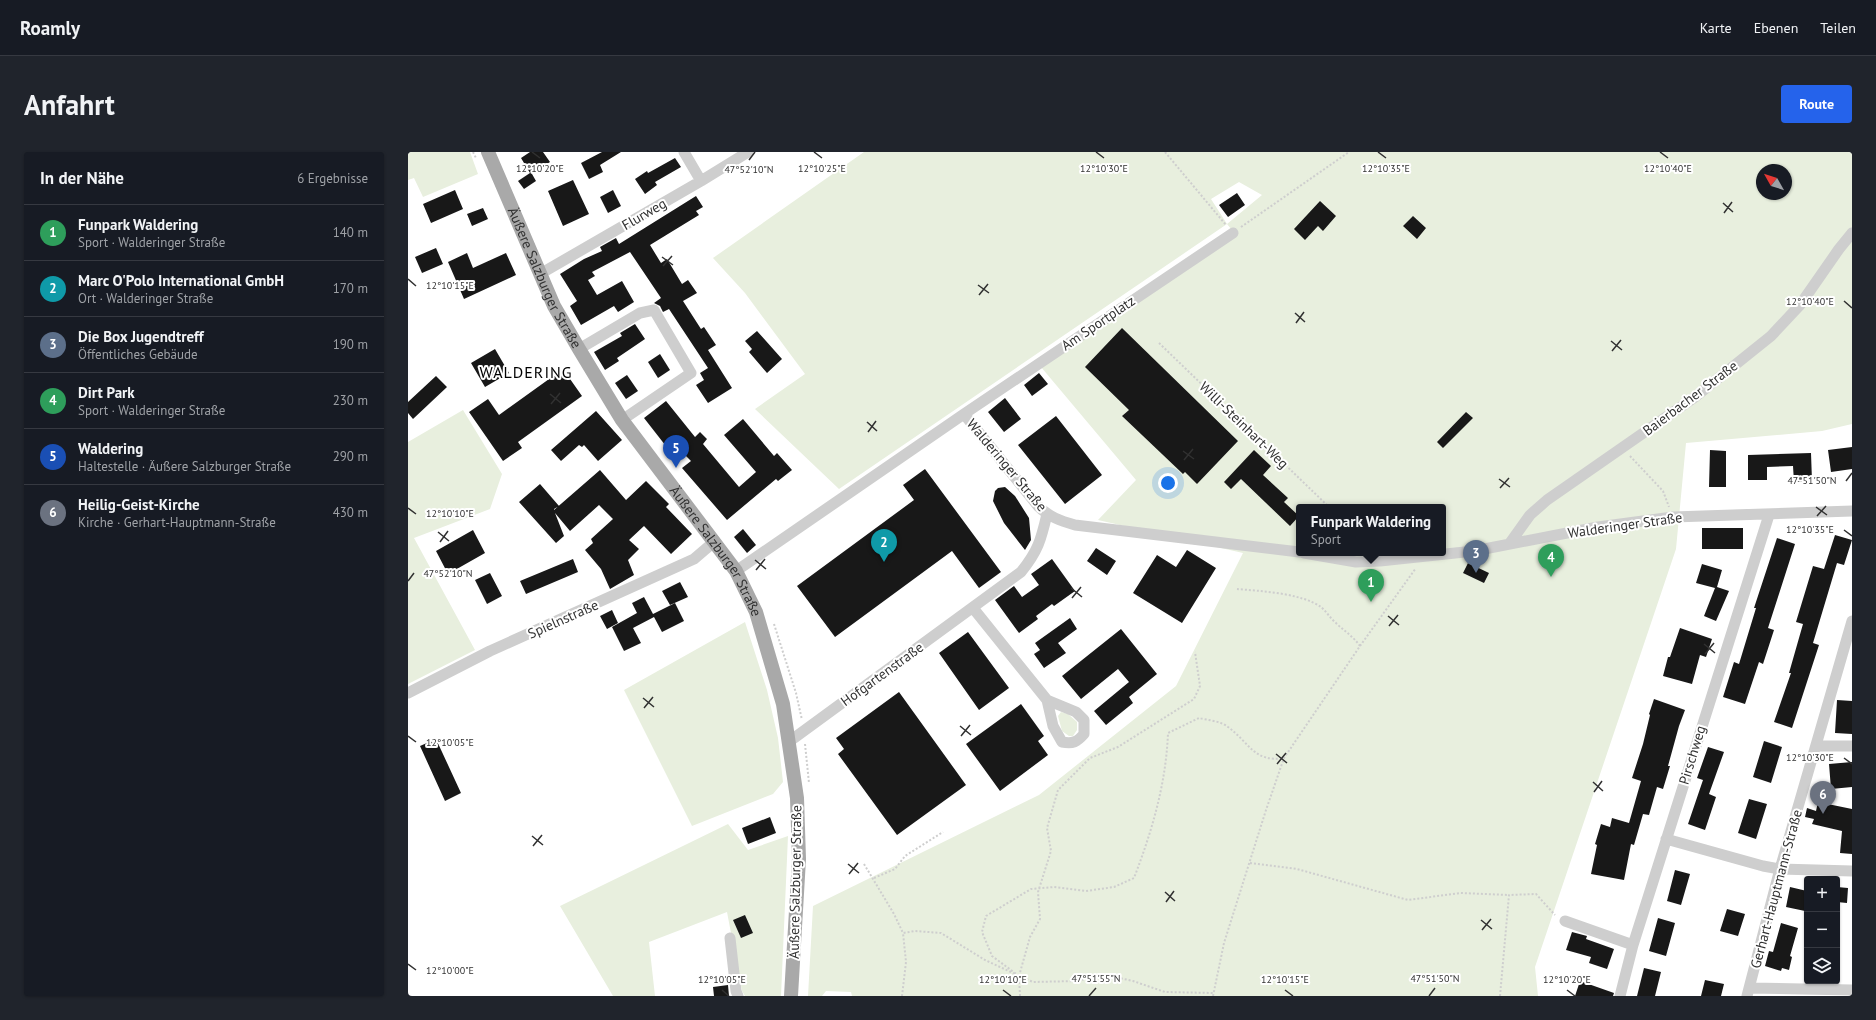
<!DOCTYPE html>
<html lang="de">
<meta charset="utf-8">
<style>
:root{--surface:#171b24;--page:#20242c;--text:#f1f3f6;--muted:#9ea1a6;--line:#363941;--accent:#2563eb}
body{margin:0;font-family:"PT Sans",sans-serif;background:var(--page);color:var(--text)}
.controls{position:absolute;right:12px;bottom:12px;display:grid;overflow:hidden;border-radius:4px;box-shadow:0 1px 3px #0004}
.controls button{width:36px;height:36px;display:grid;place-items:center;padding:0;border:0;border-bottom:1px solid var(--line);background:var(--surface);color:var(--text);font:20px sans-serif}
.compass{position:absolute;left:1348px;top:12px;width:36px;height:36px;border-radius:50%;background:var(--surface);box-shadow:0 1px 3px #0004;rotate:309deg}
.you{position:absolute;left:760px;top:331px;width:14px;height:14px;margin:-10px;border:3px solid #fff;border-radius:50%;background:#1a73e8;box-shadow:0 0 0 6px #1a73e833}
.badge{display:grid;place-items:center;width:26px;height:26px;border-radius:50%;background:var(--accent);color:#fff;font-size:13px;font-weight:700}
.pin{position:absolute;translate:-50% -33px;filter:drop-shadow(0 1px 2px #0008)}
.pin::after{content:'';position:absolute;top:21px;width:14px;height:12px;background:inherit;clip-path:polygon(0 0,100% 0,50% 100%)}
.popup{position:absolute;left:888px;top:352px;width:150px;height:52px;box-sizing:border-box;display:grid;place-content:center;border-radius:4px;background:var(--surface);filter:drop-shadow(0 1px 3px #0005);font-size:13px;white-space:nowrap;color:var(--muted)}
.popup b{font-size:15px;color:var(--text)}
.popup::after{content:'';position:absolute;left:50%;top:100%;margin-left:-8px;border:8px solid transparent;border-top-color:var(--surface)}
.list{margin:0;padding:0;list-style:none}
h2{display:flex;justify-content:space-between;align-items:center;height:52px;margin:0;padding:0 16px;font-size:17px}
h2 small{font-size:13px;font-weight:400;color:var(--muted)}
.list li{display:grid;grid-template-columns:26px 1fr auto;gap:12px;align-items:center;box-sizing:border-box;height:56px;padding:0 16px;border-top:1px solid var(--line)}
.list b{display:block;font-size:15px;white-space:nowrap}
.list p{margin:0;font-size:13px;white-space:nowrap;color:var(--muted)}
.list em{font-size:13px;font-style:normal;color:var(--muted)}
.icon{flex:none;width:22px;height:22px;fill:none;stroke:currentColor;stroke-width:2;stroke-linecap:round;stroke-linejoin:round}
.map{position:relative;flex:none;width:1444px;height:844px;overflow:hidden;border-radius:4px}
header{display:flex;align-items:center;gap:24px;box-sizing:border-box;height:56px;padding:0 20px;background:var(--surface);border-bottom:1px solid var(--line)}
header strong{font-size:19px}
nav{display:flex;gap:22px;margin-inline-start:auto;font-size:14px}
.intro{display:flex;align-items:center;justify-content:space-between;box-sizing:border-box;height:96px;padding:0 24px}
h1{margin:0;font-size:28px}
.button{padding:10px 18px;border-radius:4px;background:var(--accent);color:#fff;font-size:14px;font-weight:700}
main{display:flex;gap:24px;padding:0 24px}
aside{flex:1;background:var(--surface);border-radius:4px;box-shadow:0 1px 3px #0004}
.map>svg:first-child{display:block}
.green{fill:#e8efde;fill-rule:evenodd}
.building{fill:#181818}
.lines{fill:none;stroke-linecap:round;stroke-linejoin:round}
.path{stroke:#cecece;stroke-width:2;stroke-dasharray:2 2;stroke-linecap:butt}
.minor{stroke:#cecece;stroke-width:11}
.major{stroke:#a9a9a9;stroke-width:14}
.ticks{fill:none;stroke:#313131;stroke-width:1.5}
.labels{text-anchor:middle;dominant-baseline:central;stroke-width:4;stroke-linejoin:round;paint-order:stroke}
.street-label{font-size:14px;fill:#313131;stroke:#fff}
.quarter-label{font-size:16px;letter-spacing:1px;fill:#000;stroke:#fff}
.ticks-label{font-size:10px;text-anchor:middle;fill:#313131;stroke:#fff;stroke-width:4;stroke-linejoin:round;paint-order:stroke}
</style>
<header>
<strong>Roamly</strong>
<nav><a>Karte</a><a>Ebenen</a><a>Teilen</a></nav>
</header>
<div class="intro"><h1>Anfahrt</h1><a class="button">Route</a></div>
<main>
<aside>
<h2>In der Nähe<small>6 Ergebnisse</small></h2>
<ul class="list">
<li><span class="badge" style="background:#2e9e5b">1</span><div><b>Funpark Waldering</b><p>Sport · Walderinger Straße</p></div><em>140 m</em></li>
<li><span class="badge" style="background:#0f9aa8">2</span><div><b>Marc O'Polo International GmbH</b><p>Ort · Walderinger Straße</p></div><em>170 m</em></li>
<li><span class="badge" style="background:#5c6f8a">3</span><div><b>Die Box Jugendtreff</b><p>Öffentliches Gebäude</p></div><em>190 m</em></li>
<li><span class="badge" style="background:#2e9e5b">4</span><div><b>Dirt Park</b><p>Sport · Walderinger Straße</p></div><em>230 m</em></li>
<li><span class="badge" style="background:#1a4fb4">5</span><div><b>Waldering</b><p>Haltestelle · Äußere Salzburger Straße</p></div><em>290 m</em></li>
<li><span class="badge" style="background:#6b7280">6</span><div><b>Heilig-Geist-Kirche</b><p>Kirche · Gerhart-Hauptmann-Straße</p></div><em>430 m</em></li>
</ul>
</aside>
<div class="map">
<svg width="1444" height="844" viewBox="0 0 1444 844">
<rect width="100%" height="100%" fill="#fff"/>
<!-- green -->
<path class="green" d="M 0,0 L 62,0 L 70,22 L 15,45 L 6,26 L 0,28 Z
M 456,0 L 1444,0 L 1444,272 L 1414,279 L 1278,291 L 1268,397 L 1127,815 L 1130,844 L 444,844 L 443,840 L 418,839 L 414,844 L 400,844 L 405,754 L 631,643 L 768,534 L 835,401 L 690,368 L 728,328 L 633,215 L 828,83 L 819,72 L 431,337 L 347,257 L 397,222 L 337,141 L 305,106 ZM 1354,18 L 1378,18 L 1378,42 L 1354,42 ZM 831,30 L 854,43 L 819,72 L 803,47 ZM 891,355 L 1035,355 L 1035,401 L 891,401 Z
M 55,258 L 94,322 L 82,357 L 6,386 L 67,498 L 0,532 L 0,290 Z
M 337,470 L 359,538 L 370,586 L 375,630 L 365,642 L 284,674 L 216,538 Z
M 653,560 L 660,562 L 669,570 L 669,578 L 665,584 L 661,584 L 654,579 L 650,564 Z
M 320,672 L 340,698 L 380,684 L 373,844 L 337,844 L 334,839 L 319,760 L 241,790 L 247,844 L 205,844 L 152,754 Z"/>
<!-- building -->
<path class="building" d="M 122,0 L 135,0 L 142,10 L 124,22 L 128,29 L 116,37 L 110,29 L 122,21 L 113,6 Z
M 194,0 L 213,0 L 192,13 L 195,20 L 181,27 L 173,11 Z
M 267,6 L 273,15 L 247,30 L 249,33 L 237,42 L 227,27 L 239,19 L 240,21 Z
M 165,28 L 181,62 L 155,74 L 140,39 Z
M 47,38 L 55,57 L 23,71 L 15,52 Z
M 205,38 L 213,54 L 200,61 L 192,45 Z
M 829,41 L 837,53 L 820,65 L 811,53 Z
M 288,44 L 295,55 L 288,59 L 291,63 L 242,93 L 253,111 L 259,107 L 274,132 L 280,128 L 289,141 L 275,149 L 293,177 L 296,175 L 308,193 L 300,198 L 324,236 L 300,251 L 288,233 L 296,228 L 292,221 L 300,216 L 261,157 L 255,160 L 252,154 L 246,151 L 253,146 L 222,100 L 184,120 L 187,124 L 180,128 L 189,143 L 214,129 L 226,150 L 210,160 L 206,154 L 173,173 L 162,154 L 169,149 L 152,122 L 176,107 L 194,99 L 192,95 L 208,86 L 211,92 Z
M 912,49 L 928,64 L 915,79 L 910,74 L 897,88 L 886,77 Z
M 75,56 L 80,67 L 64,74 L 59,62 Z
M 1005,64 L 1018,76 L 1009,87 L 995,74 Z
M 28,96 L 35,112 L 14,121 L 7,105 Z
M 59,101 L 65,116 L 98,101 L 108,123 L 56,147 L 40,110 Z
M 227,172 L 237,187 L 209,206 L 211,209 L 197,218 L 186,200 L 214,184 L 212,181 Z
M 714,176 L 830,289 L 789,332 L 777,320 L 775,322 L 714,264 L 721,258 L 677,215 Z
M 349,179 L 374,207 L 359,221 L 341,200 L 344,197 L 337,189 Z
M 87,197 L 101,221 L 77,235 L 63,211 Z
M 252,202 L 262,218 L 250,226 L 240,210 Z
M 155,217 L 174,244 L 110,290 L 114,296 L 95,309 L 61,260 L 80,247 L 91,263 Z
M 631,221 L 640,232 L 624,244 L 616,233 Z
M 219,223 L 230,239 L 218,247 L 207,231 Z
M 28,224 L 39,235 L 5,267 L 0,261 L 0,250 Z
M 597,246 L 613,267 L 596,280 L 580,260 Z
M 258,249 L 287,285 L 292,280 L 299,287 L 295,292 L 331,335 L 348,320 L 316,283 L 335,267 L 366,304 L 369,301 L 384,318 L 370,329 L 368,327 L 319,368 L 274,316 L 283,309 L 267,293 L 261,298 L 236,266 Z
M 188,259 L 214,288 L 190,309 L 176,293 L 174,295 L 171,293 L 153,309 L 143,298 Z
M 1058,260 L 1065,266 L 1035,296 L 1029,290 Z
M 648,264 L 694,323 L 657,352 L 610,293 Z
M 1444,295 L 1444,317 L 1423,320 L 1420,298 Z
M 846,298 L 863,314 L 855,323 L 880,346 L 876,350 L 891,364 L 882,374 L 833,327 L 823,337 L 816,330 Z
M 1302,298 L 1318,299 L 1318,335 L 1301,335 Z
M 1403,301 L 1404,329 L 1386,330 L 1385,314 L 1359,315 L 1359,328 L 1340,328 L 1340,303 Z
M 517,317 L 593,420 L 571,436 L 544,399 L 427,485 L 389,434 L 506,348 L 495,333 Z
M 192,318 L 218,348 L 238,329 L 261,352 L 258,355 L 284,382 L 263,402 L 236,374 L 221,388 L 231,397 L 220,408 L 226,423 L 202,437 L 193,417 L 177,398 L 185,391 L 183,387 L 205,367 L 191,353 L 162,379 L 147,361 L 156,384 L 148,391 L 111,350 L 132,332 L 151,354 L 146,357 L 146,358 Z
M 597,335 L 607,344 L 621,366 L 623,388 L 617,398 L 596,371 L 585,349 L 587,339 L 590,336 Z
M 1294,376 L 1335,376 L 1335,397 L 1294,397 Z
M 335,377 L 348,393 L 339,401 L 326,385 Z
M 65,378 L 77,401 L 40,422 L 28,399 Z
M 1427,383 L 1444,388 L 1436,413 L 1429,411 L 1405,491 L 1411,493 L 1384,576 L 1366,570 L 1383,521 L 1381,521 L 1395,472 L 1388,470 L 1405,414 L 1416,417 Z
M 1369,386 L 1387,392 L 1360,476 L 1366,478 L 1355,512 L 1351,510 L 1337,552 L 1315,545 L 1326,510 L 1331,512 L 1348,456 L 1346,456 Z
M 688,396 L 708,409 L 699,423 L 679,409 Z
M 779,398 L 808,416 L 774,471 L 725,441 L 749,403 L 768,415 Z
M 165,407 L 170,420 L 118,442 L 112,429 Z
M 644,407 L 667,439 L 646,454 L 644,452 L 628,464 L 630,467 L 611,481 L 587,448 L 606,434 L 614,445 L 631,433 L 623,422 Z
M 1060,411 L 1081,421 L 1076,431 L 1055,421 Z
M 1294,412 L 1314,418 L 1309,435 L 1321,439 L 1308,469 L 1296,464 L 1307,436 L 1288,431 Z
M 82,421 L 94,444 L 79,452 L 67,428 Z
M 272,430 L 280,445 L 262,453 L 254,439 Z
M 236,445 L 245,462 L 267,451 L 276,469 L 254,480 L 246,465 L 225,476 L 233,491 L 216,499 L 204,475 L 229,461 L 224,451 Z
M 204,458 L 210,471 L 199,477 L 192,464 Z
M 662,466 L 669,477 L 650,491 L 658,501 L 636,516 L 626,502 L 632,498 L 627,491 Z
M 1272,476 L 1304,487 L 1298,505 L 1292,503 L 1284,532 L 1255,524 L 1260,505 L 1262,505 Z
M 713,477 L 749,522 L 721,545 L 725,551 L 698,573 L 686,559 L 721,530 L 710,517 L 673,547 L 654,524 Z
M 560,480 L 601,536 L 571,558 L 531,501 Z
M 491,540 L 558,633 L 489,683 L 430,602 L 436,597 L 428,586 Z
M 1246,547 L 1277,558 L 1271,574 L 1260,614 L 1262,614 L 1255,637 L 1249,635 L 1241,663 L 1235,662 L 1226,693 L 1223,692 L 1216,728 L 1183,722 L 1189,693 L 1187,692 L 1193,672 L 1202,675 L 1204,666 L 1221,671 L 1233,629 L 1224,626 L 1235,592 L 1242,563 L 1241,562 Z
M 1429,548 L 1444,549 L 1444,582 L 1427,581 Z
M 613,552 L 636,584 L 630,589 L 640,603 L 592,639 L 558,592 Z
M 28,587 L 53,641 L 37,649 L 12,594 Z
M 1356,589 L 1374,595 L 1363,631 L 1345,625 Z
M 1300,595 L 1316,600 L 1301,642 L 1308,645 L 1297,678 L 1280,672 L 1295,628 L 1289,626 Z
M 1444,610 L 1444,635 L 1423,637 L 1421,612 Z
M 1341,647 L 1359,652 L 1348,687 L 1330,681 Z
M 1410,650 L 1444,657 L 1444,702 L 1432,701 L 1434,679 L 1404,672 L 1406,667 L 1397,665 L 1399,656 L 1408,659 Z
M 362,665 L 368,681 L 340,692 L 334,676 Z
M 1267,718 L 1282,722 L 1273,753 L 1259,749 Z
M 1382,735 L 1399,739 L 1397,759 L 1378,755 Z
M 1429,735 L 1440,736 L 1439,751 L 1429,750 Z
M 1319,757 L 1337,762 L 1330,784 L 1312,779 Z
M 337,763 L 345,781 L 333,786 L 325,768 Z
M 1250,766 L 1267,771 L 1258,804 L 1241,799 Z
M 1373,771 L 1390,776 L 1382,804 L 1384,805 L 1381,818 L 1374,816 L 1373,819 L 1357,814 L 1361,799 L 1365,800 Z
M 1164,780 L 1179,784 L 1178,787 L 1206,797 L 1199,817 L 1181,811 L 1183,805 L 1158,798 Z
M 1236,816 L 1253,820 L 1247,844 L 1229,844 Z
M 1297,828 L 1316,832 L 1313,844 L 1293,844 Z
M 1172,829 L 1206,841 L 1205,844 L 1167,844 Z
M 320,833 L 321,844 L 306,844 L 305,835 Z"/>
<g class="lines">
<!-- path -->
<path class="path" d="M 65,0 L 68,6
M 757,0 L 818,73
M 833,75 L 941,0
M 751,191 L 921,355
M 1222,304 L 1255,339 L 1261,355
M 829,437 C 852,439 893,441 913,455 C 918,459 922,466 928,471 C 936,479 945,484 952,494
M 366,472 L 388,541 L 394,568
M 397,592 L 401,631
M 842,711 L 889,717 L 1000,748 L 1052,741 L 1101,743
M 456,712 L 486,762 L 495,781
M 466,726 L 487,717 L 497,704 L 535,680
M 611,824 L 584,804 L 574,780 L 578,764 L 623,737 L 646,735 L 678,739 L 706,735 L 726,726 C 744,679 758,632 760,581 L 791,566 C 799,568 813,569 820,575 C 841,590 846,611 876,606
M 611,824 L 625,830 L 668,829 L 698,823 L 725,829 L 757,840 L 806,841
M 494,844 L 498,810 L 495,781 L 507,779 L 533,781 L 577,808 L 607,822
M 612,844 L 611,824 L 622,785 L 632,767 L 630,740 L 643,699 L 639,676 L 650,638 L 682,606 L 710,595 L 786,547 L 792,534 L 787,500
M 805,844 L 816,791 L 858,658 L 876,606 L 952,494 L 1008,416
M 1092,844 L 1101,743 L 1128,742 L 1147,763"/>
<!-- minor -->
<path class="minor" d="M 276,0 L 293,29
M 132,122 L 293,29 L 340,0
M 171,197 L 232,161 L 246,158 L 283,221 L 214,268
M 556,262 L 630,354 C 641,365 653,369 667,373 L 891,400
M 1102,391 L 1122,363 L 1139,348 L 1287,245 L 1363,184 L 1392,153 L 1431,97 L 1444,81
M 896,401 L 948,410 L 972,409 L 1066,399 L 1190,375 L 1265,365 L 1444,359
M 328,419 L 556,262 L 825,81
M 565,456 L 639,548 L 645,574 L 654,590 C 665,592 669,590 676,582 L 676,568 L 668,560 L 639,548
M 0,541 L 82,499 L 286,407 L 307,389
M 382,589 L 613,420 C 630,399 633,388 639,362
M 1408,594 L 1444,594
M 1258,687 L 1355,714 L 1372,717 L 1444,719
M 1157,769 L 1225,793
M 322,786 L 328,839 L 330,844
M 1341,836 L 1444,838
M 1212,844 L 1225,793 L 1361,363
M 1339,844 L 1372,717 L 1444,469"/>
<!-- major -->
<path class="major" id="s1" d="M 80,0 L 146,154 L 171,197 L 214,268 L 328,419 L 348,460 L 375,552 L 389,646 L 391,707 L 383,844"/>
</g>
<!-- ticks -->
<path class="ticks" d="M 124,0 L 132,6M 406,0 L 414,6M 688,0 L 696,6M 970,0 L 978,6M 1252,0 L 1260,6M 341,8 L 347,0M 1315,51 L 1325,60M 1316,61 L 1324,50M 254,105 L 265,113M 255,114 L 264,104M 0,127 L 8,134M 570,133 L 581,141M 571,143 L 580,132M 1436,149 L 1444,156M 887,161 L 897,170M 888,171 L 896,160M 1203,189 L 1214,198M 1204,199 L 1213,188M 142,242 L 153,251M 143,252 L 152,241M 459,270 L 469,279M 460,280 L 468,269M 775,299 L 786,307M 776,308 L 785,297M 1091,327 L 1102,335M 1438,329 L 1444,321M 1092,336 L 1101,326M 1408,355 L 1419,363M 0,356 L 8,362M 1409,364 L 1418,354M 1436,378 L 1444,384M 30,380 L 41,389M 32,390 L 40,379M 347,408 L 358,417M 348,418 L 357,407M 0,429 L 6,421M 663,436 L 674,445M 664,446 L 673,435M 980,464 L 991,473M 981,474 L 990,463M 1296,492 L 1307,501M 1297,502 L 1306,491M 235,546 L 246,555M 236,556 L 245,545M 552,574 L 563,583M 0,584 L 8,590M 553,584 L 562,573M 868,602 L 879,611M 1436,606 L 1444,612M 869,612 L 878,601M 1185,630 L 1195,639M 1186,640 L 1194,629M 124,684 L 135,693M 125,694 L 134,683M 440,712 L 451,721M 441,722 L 450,711M 757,740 L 767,749M 758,750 L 766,739M 1073,768 L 1084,777M 1074,778 L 1083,767M 0,812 L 8,818M 314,838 L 321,844M 595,838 L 603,844M 877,838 L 885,844M 1159,838 L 1167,844M 681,844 L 688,836M 1021,844 L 1027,836"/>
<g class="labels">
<!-- street labels -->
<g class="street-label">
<text transform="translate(236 62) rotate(-30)">Flurweg</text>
<text stroke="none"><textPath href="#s1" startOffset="138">Äußere Salzburger Straße</textPath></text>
<text transform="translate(690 171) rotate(-34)">Am Sportplatz</text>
<text transform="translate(1282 246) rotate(-37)">Baierbacher Straße</text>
<text transform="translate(836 273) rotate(44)">Willi-Steinhart-Weg</text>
<text transform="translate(599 313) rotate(50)">Walderinger Straße</text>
<text transform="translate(1217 373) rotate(-8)">Walderinger Straße</text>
<text stroke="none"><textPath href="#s1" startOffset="462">Äußere Salzburger Straße</textPath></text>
<text transform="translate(155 467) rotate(-24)">Spielnstraße</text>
<text transform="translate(474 522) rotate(-36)">Hofgartenstraße</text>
<text transform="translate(1284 603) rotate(-73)">Pirschweg</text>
<text transform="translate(387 730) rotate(-89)">Äußere Salzburger Straße</text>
<text transform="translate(1368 737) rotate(-75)">Gerhart-Hauptmann-Straße</text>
</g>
<!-- quarter labels -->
<g class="quarter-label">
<text x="118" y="220">WALDERING</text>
</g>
</g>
<g class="ticks-label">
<text x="978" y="20">12°10'35"E</text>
<text x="1260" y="20">12°10'40"E</text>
<text x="132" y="20">12°10'20"E</text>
<text x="414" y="20">12°10'25"E</text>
<text x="696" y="20">12°10'30"E</text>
<text x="341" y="21">47°52'10"N</text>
<text x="42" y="137">12°10'15"E</text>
<text x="1402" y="153">12°10'40"E</text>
<text x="1404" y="332">47°51'50"N</text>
<text x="42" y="365">12°10'10"E</text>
<text x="1402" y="381">12°10'35"E</text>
<text x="40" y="425">47°52'10"N</text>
<text x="42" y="594">12°10'05"E</text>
<text x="1402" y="609">12°10'30"E</text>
<text x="42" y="822">12°10'00"E</text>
<text x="688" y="830">47°51'55"N</text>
<text x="1027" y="830">47°51'50"N</text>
<text x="314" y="831">12°10'05"E</text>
<text x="595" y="831">12°10'10"E</text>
<text x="877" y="831">12°10'15"E</text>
<text x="1159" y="831">12°10'20"E</text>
</g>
</svg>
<div class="controls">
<button>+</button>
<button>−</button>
<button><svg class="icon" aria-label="layers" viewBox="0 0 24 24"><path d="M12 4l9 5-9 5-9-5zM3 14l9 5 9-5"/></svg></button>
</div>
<svg class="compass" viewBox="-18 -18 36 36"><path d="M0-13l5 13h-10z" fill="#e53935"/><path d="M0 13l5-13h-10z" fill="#9ea1a6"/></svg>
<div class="you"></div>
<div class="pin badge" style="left:963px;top:450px;background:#2e9e5b">1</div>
<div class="popup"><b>Funpark Waldering</b>Sport</div>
<div class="pin badge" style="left:476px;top:410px;background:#0f9aa8">2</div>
<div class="pin badge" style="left:1068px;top:421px;background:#5c6f8a">3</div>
<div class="pin badge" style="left:1143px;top:425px;background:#2e9e5b">4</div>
<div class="pin badge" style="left:268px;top:316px;background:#1a4fb4">5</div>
<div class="pin badge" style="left:1415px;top:662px;background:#6b7280">6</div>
</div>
</main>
